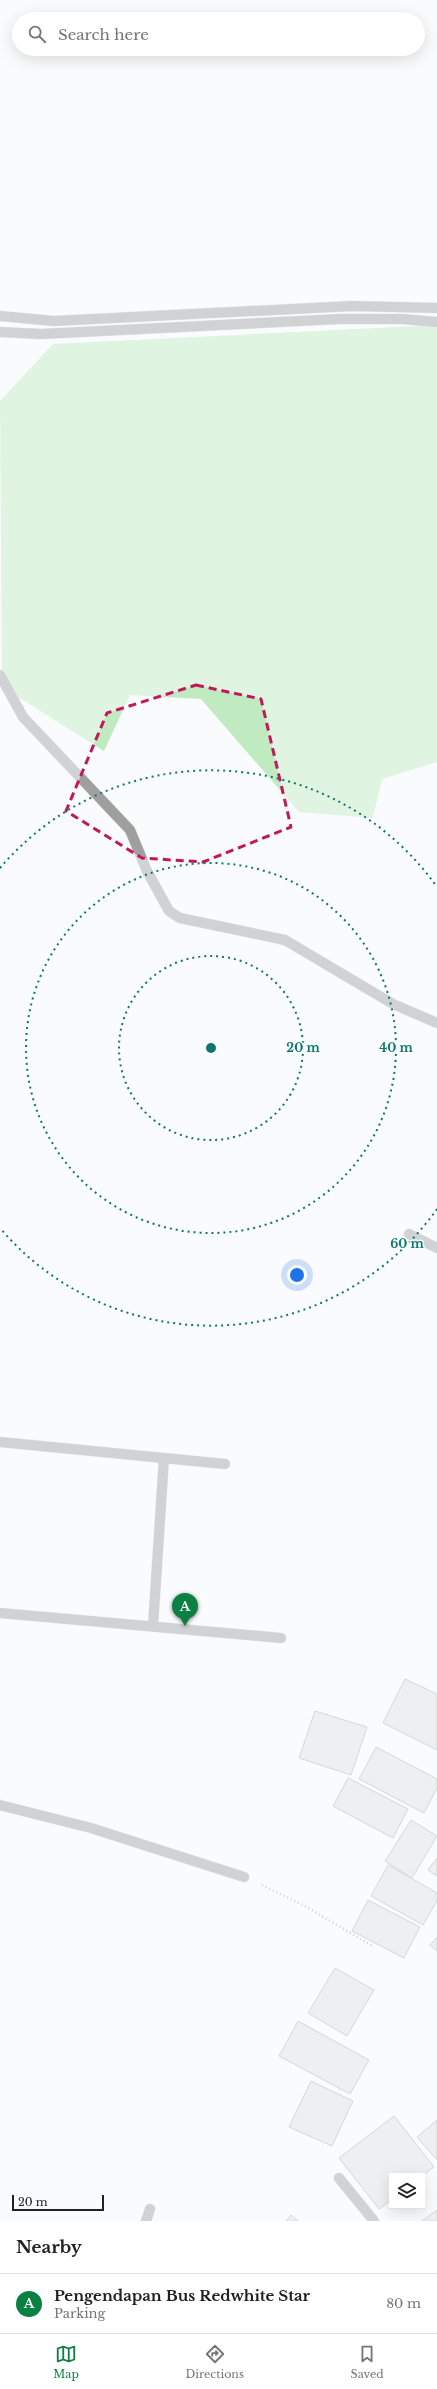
<!DOCTYPE html>
<style>
:root{--surface:#fff;--page:#f6f6f6;--text:#202124;--muted:#757577;--line:#e0e0e0;--accent:#0b8043}
body{margin:0;font-family:"Libre Baskerville",serif;background:var(--page);color:var(--text)}
.controls{position:absolute;right:12px;bottom:12px;display:grid;overflow:hidden;border-radius:0px;box-shadow:0 4px 16px #0002}
.controls button{width:36px;height:36px;display:grid;place-items:center;padding:0;border:0;border-bottom:1px solid var(--line);background:var(--surface);color:var(--text);font:20px sans-serif}
.scale{position:absolute;left:12px;bottom:10px;width:92px;box-sizing:border-box;padding-left:4px;border:2px solid #212122;border-top:0;font-size:11px;line-height:14px;white-space:nowrap;color:#212122;-webkit-text-stroke:3px #fafbfd;paint-order:stroke}
.you{position:absolute;left:297px;top:1275px;width:14px;height:14px;margin:-10px;border:3px solid #fff;border-radius:50%;background:#1a73e8;box-shadow:0 0 0 6px #1a73e833}
.badge{display:grid;place-items:center;width:26px;height:26px;border-radius:50%;background:var(--accent);color:#fff;font-size:13px;font-weight:700}
.pin{position:absolute;translate:-50% -33px;filter:drop-shadow(0 1px 2px #0008)}
.pin::after{content:'';position:absolute;top:21px;width:14px;height:12px;background:inherit;clip-path:polygon(0 0,100% 0,50% 100%)}
.list{margin:0;padding:0;list-style:none}
h2{display:flex;justify-content:space-between;align-items:center;height:52px;margin:0;padding:0 16px;font-size:17px}
h2 small{font-size:13px;font-weight:400;color:var(--muted)}
.list li{display:grid;grid-template-columns:26px 1fr auto;gap:12px;align-items:center;box-sizing:border-box;height:60px;padding:0 16px;border-top:1px solid var(--line)}
.list b{display:block;font-size:15px;white-space:nowrap}
.list p{margin:0;font-size:13px;white-space:nowrap;color:var(--muted)}
.list em{font-size:13px;font-style:normal;color:var(--muted)}
.icon{flex:none;width:22px;height:22px;fill:none;stroke:currentColor;stroke-width:2;stroke-linecap:round;stroke-linejoin:round}
.map{position:relative;flex:none;width:437px;height:2221px;overflow:hidden}
.search{position:absolute;background:var(--surface);box-shadow:0 4px 16px #0002;left:12px;right:12px;top:12px;height:44px;display:flex;align-items:center;gap:10px;box-sizing:border-box;padding:0 14px;border-radius:22px;color:var(--muted);font-size:15px}
.sheet{height:112px;background:var(--surface)}
nav{display:flex;justify-content:space-around;align-items:center;box-sizing:border-box;height:56px;border-top:1px solid var(--line);background:var(--surface);font-size:11px;color:var(--muted)}
nav a{display:grid;justify-items:center;gap:2px}
nav .on{color:var(--accent)}
.map>svg:first-child{display:block}
.green{fill:#c0ebc0}
.building{fill:#e1dfe1;stroke:#acaaab}
.lines{fill:none;stroke-linecap:round;stroke-linejoin:round}
.minor-casing{stroke:#d7d8da;stroke-width:11}
.path{stroke:#9b9c9d;stroke-width:2.5;stroke-dasharray:1 3;stroke-linecap:butt}
.minor{stroke:#a09f9f;stroke-width:10}
.marked{fill:none;stroke:#c2185b;stroke-width:3;stroke-dasharray:8 5;stroke-linejoin:round}
.ring{fill:none;stroke:#0f766e;stroke-width:2;stroke-dasharray:2 4}
.centre{fill:#0f766e;stroke:#fafbfd;stroke-width:2}
.ring-label{font-size:12px;text-anchor:middle;font-weight:bold;fill:#0f766e;stroke:#fafbfd;stroke-width:3;stroke-linejoin:round;paint-order:stroke}
</style>
<div class="map">
<svg width="437" height="2221" viewBox="0 0 437 2221">
<rect width="100%" height="100%" fill="#fafbfd"/>
<!-- green -->
<path class="green" d="M 437,325 L 437,762 L 382,779 L 373,818 L 299,812 L 201,699 L 130,695 L 104,751 L 2,687 L 0,401 L 53,344 Z"/>
<!-- building -->
<path class="building" d="M 405,1679 L 437,1694 L 437,1750 L 383,1723 Z
M 315,1711 L 367,1727 L 351,1775 L 299,1758 Z
M 376,1747 L 437,1779 L 437,1788 L 424,1813 L 359,1779 Z
M 348,1778 L 408,1809 L 393,1838 L 333,1806 Z
M 411,1820 L 437,1836 L 412,1878 L 385,1861 Z
M 437,1858 L 437,1876 L 428,1870 Z
M 388,1865 L 437,1893 L 437,1901 L 423,1925 L 371,1896 Z
M 368,1900 L 420,1927 L 404,1958 L 352,1931 Z
M 437,1937 L 437,1951 L 430,1945 Z
M 335,1968 L 374,1990 L 347,2036 L 308,2013 Z
M 298,2021 L 369,2060 L 350,2094 L 279,2056 Z
M 311,2081 L 353,2101 L 332,2146 L 289,2127 Z
M 394,2116 L 434,2167 L 422,2176 L 392,2176 L 392,2199 L 379,2209 L 339,2158 Z
M 437,2120 L 437,2160 L 417,2137 Z
M 437,2210 L 437,2221 L 422,2221 Z
M 291,2215 L 298,2221 L 286,2221 Z"/>
<g class="lines">
<!-- minor casing -->
<g class="minor-casing">
<path id="minor" d="M 0,316 L 54,321 L 352,306 L 437,308
M 0,332 L 41,334 L 340,319 L 402,319 L 437,322
M 0,675 L 23,717 L 130,830 L 147,871 L 169,911 L 180,918 L 285,940 L 393,1004 L 437,1023
M 409,1234 L 437,1248
M 0,1442 L 225,1464
M 0,1613 L 281,1638
M 153,1626 L 164,1458
M 0,1805 L 91,1828 L 244,1877
M 339,2178 L 374,2221
M 146,2221 L 150,2209"/>
</g>
<!-- path -->
<path class="path" d="M 262,1885 L 305,1906 L 374,1947"/>
<!-- minor -->
<use href="#minor" class="minor"/>
</g>
<!-- marked area -->
<path d="M0 0H437V2221H0ZM 196,685 L 261,699 L 291,827 L 203,862 L 142,858 L 66,811 L 107,713 Z" fill="#fafbfd" fill-opacity=".55" fill-rule="evenodd"/>
<path class="marked" d="M 196,685 L 261,699 L 291,827 L 203,862 L 142,858 L 66,811 L 107,713 Z"/>
<!-- distance rings -->
<g class="ring">
<circle cx="211" cy="1048" r="92"/>
<circle cx="211" cy="1048" r="185"/>
<path d="M437 1209A277 277 0 0 1 0 1228M0 868A277 277 0 0 1 437 887"/>
</g>
<circle cx="211" cy="1048" r="6" class="centre"/>
<g class="ring-label">
<text x="303" y="1052">20 m</text>
<text x="396" y="1052">40 m</text>
<text x="407" y="1248">60 m</text>
</g>
</svg>
<div class="controls">
<button><svg class="icon" aria-label="layers" viewBox="0 0 24 24"><path d="M12 4l9 5-9 5-9-5zM3 14l9 5 9-5"/></svg></button>
</div>
<div class="scale">20 m</div>
<div class="you"></div>
<div class="pin badge" style="left:185px;top:1626px">A</div>
<div class="search"><svg class="icon" aria-label="search" viewBox="0 0 24 24"><circle cx="10" cy="10" r="6"/><path d="M15 15l6 6"/></svg>Search here</div>
</div>
<section class="sheet">
<h2>Nearby<small></small></h2>
<ul class="list">
<li><span class="badge">A</span><div><b>Pengendapan Bus Redwhite Star</b><p>Parking</p></div><em>80 m</em></li>
</ul>
</section>
<nav>
<a class="on"><svg class="icon" aria-label="map" viewBox="0 0 24 24"><path d="M3 6l6-2 6 2 6-2v14l-6 2-6-2-6 2zM9 4v14M15 6v14"/></svg>Map</a>
<a><svg class="icon" aria-label="directions" viewBox="0 0 24 24"><path d="M12 3l9 9-9 9-9-9zM9 14v-3h6M13 9l2 2-2 2"/></svg>Directions</a>
<a><svg class="icon" aria-label="saved" viewBox="0 0 24 24"><path d="M7 4h10v16l-5-4-5 4z"/></svg>Saved</a>
</nav>
